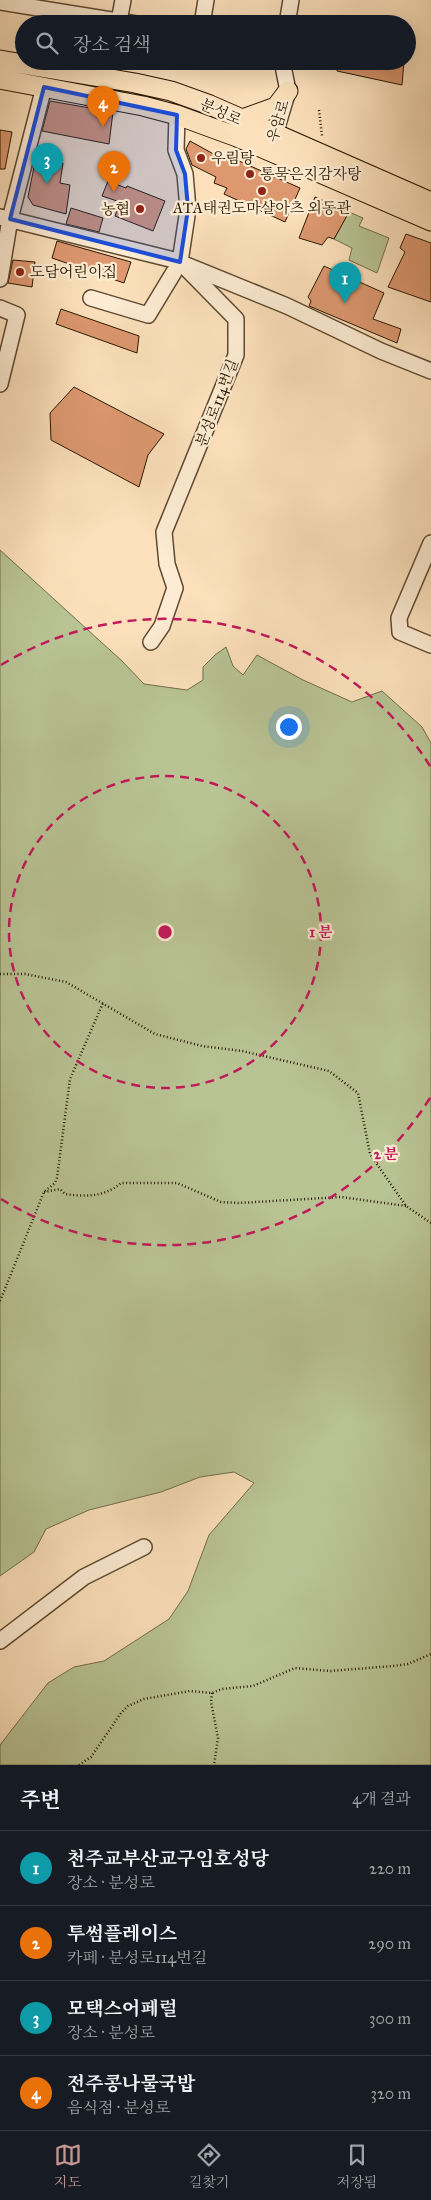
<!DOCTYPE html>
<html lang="ko">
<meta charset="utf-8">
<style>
:root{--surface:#171b24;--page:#242831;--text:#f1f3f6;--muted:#9ea1a6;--line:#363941;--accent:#c59692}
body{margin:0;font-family:"IM FELL Great Primer","Noto Serif KR",serif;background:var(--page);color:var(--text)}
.you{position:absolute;left:288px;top:726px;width:18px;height:18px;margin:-12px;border:4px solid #fff;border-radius:50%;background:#1a73e8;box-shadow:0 0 0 8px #1a73e833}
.badge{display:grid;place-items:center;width:32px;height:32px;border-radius:50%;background:var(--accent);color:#fff;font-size:16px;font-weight:700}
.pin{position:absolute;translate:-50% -41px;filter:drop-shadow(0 1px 2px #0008)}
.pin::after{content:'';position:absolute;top:26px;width:18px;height:15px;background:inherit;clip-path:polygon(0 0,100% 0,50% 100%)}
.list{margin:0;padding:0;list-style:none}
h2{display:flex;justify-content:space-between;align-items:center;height:65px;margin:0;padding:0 20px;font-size:21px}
h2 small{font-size:16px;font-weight:400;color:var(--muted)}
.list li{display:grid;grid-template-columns:32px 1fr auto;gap:15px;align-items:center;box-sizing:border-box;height:75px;padding:0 20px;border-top:1px solid var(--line)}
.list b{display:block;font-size:19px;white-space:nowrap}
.list p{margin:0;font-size:16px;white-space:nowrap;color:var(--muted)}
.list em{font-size:16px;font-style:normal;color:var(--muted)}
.icon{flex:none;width:28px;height:28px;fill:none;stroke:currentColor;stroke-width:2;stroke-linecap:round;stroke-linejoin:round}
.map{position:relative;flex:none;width:431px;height:1765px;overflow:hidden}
.search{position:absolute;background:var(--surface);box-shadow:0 5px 20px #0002;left:15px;right:15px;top:15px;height:55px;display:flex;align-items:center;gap:12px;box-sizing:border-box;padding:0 18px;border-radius:28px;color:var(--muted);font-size:19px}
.sheet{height:365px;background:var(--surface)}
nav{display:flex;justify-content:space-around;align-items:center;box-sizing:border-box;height:70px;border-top:1px solid var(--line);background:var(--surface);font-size:14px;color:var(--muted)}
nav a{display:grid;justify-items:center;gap:2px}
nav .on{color:var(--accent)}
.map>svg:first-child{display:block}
.green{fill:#b9c495;stroke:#716e4b}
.building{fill:#dd9870;stroke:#291801}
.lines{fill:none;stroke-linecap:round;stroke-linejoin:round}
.minor-casing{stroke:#5e4a30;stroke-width:18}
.major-casing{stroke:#291801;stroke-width:21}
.path{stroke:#291801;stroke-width:2.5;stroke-dasharray:1 2.5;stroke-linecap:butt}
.minor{stroke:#fdecd3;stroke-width:15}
.major{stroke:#fce1bc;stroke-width:19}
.marked{fill:#1d4ed8;fill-opacity:0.2;stroke:#1d4ed8;stroke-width:4;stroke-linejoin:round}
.ring{fill:none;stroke:#c2185b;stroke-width:2.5;stroke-dasharray:9 6}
.poi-dot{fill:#8f2418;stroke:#fdecd3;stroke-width:2}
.labels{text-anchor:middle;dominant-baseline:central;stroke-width:4.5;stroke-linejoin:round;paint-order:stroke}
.street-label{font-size:15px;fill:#291801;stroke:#fdecd3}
.poi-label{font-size:15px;fill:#291801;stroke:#fdecd3;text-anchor:start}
.centre{fill:#c2185b;stroke:#fdecd3;stroke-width:2.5}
.ring-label{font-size:15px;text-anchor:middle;font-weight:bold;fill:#c2185b;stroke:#fdecd3;stroke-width:4.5;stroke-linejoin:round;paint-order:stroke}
</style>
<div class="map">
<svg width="431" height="1765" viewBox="0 0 431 1765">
<rect width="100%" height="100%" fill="#fce1bc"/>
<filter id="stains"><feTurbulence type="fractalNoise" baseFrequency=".004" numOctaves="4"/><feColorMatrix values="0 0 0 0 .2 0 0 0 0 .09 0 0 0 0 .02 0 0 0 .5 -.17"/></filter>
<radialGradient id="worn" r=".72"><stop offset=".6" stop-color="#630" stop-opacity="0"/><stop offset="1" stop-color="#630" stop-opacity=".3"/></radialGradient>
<!-- green -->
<path class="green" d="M 349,212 L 363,218 L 359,226 L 389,238 L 377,273 L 349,260 L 352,248 L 334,239 Z
M 0,550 L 122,661 L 144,684 L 187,690 L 203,680 L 203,667 L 215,655 L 226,647 L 233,666 L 243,675 L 257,655 L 303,680 L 352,702 L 382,691 L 422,727 L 431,743 L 431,1765 L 0,1765 L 0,1745 L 48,1683 L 74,1667 L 104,1661 L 169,1619 L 188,1591 L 209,1535 L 254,1483 L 234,1472 L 200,1477 L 161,1492 L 89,1510 L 46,1529 L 34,1552 L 0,1576 Z"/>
<!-- building -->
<path class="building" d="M 337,61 L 404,61 L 402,85 L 337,71 Z
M 50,101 L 113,112 L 109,144 L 42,131 Z
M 0,130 L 12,132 L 5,169 L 0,169 Z
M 190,141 L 219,157 L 238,164 L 239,161 L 300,188 L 285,222 L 224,194 L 227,188 L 214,183 L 216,177 L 192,165 L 186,149 Z
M 36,157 L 63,163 L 60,183 L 70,185 L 66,214 L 33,205 L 28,197 Z
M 108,181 L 126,188 L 127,186 L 165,201 L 153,231 L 115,216 L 120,202 L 102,196 Z
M 315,197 L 349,212 L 334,239 L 328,237 L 322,245 L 299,238 Z
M 71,208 L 103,218 L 99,232 L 66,224 Z
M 406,234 L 431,243 L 431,302 L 388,287 L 405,252 L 400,248 Z
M 57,241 L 131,262 L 124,283 L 52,258 Z
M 13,260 L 35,262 L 32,287 L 8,283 Z
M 324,266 L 384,293 L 373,319 L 401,329 L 397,343 L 309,306 L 311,301 L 308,297 Z
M 61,309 L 139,336 L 137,353 L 56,324 Z
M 74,387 L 164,434 L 148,455 L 139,487 L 51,440 L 50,413 Z"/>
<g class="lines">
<!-- minor casing -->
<g class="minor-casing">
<path id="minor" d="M 0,2 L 136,24
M 119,21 L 123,0
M 202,24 L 206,0
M 287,24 L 291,0
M 272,144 L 288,91 L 282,61
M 0,217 L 174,260 L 287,306 L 381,351 L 431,371
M 0,279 L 10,219 L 44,87
M 91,298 L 148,315 L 174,272
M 0,308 L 17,315 L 0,384
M 431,543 L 399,618 L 400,632 L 431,645
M 151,642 L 162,626 L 175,588 L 167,564 L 164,532 L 236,355 L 236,319 L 180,262 L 188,209 L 185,174 L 176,150 L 177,115
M 0,1641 L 84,1577 L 144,1547"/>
</g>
<!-- major casing -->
<g class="major-casing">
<path id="major" d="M 0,60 L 135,83 L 171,91 L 210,105 L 431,202
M 0,79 L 143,106 L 177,115 L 237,137 L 431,221
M 240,120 L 276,107 L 288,91"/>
</g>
<!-- path -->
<path class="path" d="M 319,110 L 322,136
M 0,974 L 25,974 L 66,982 L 155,1034 L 202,1046 L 242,1051 L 329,1071 L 358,1093 L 370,1154 L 406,1206 L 431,1223
M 44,1192 L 60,1189 L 65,1194 C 85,1197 105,1197 121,1183 L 177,1183 L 221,1202 L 239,1203 L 341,1197 L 406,1206
M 0,1301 L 44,1192 L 55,1183 L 57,1178 L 70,1079 L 103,1003
M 212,1693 L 211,1702 L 218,1738 L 214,1765
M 79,1765 L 91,1757 L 121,1713 L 128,1706 L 144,1699 L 190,1691 L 212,1693 L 222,1689 L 253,1686 L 295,1668 L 330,1671 L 393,1666 L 408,1664 L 431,1654"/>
<!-- minor -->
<use href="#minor" class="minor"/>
<!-- major -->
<use href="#major" class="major"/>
</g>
<!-- marked area -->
<path class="marked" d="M 44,87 L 177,115 L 176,150 L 185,174 L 188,209 L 180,262 L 10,219 Z"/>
<!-- distance rings -->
<g class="ring">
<circle cx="165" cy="932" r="156"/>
<path d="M430 1098A313 313 0 0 1 1 1199M1 665A313 313 0 0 1 430 766"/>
</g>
<!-- markers -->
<g class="poi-dot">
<circle cx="201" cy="158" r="5"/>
<circle cx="250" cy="174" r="5"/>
<circle cx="262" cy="191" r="5"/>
<circle cx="140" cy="209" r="5"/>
<circle cx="20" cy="272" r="5"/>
</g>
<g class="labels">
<!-- street labels -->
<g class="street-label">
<text transform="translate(221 112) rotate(24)">분성로</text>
<text transform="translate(278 121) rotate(-73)">우암로</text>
<text transform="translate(217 403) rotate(-69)">분성로114번길</text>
</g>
<!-- poi labels -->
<g class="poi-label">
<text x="211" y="158">우림탕</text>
<text x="260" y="174">통묵은지감자탕</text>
<text x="262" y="208" text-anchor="middle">ATA태권도마샬아츠 외동관</text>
<text x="130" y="209" text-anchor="end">농협</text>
<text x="30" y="272">도담어린이집</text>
</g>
</g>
<circle cx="165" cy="932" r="8" class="centre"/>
<g class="ring-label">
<text x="321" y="937">1 분</text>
<text x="386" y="1159">2 분</text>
</g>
<rect width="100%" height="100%" filter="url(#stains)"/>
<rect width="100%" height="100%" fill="url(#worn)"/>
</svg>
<div class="you"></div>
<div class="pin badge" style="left:345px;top:303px;background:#0f9aa8">1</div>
<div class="pin badge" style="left:114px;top:192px;background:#e8710a">2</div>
<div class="pin badge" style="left:47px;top:184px;background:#0f9aa8">3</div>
<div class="pin badge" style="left:103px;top:127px;background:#e8710a">4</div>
<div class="search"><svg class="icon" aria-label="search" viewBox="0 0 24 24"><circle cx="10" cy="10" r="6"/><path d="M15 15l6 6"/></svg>장소 검색</div>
</div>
<section class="sheet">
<h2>주변<small>4개 결과</small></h2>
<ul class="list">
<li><span class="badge" style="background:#0f9aa8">1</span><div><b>천주교부산교구임호성당</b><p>장소 · 분성로</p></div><em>220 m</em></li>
<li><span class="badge" style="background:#e8710a">2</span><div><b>투썸플레이스</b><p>카페 · 분성로114번길</p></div><em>290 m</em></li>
<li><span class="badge" style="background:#0f9aa8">3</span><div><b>모택스어페럴</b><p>장소 · 분성로</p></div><em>300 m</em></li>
<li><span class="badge" style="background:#e8710a">4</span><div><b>전주콩나물국밥</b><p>음식점 · 분성로</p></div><em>320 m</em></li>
</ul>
</section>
<nav>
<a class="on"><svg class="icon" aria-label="map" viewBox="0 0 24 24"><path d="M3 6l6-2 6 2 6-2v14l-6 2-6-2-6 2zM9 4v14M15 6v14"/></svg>지도</a>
<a><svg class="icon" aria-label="directions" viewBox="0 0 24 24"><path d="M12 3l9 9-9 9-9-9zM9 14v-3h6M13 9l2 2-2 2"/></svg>길찾기</a>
<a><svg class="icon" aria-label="saved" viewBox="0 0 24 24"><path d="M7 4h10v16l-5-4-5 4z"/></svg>저장됨</a>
</nav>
